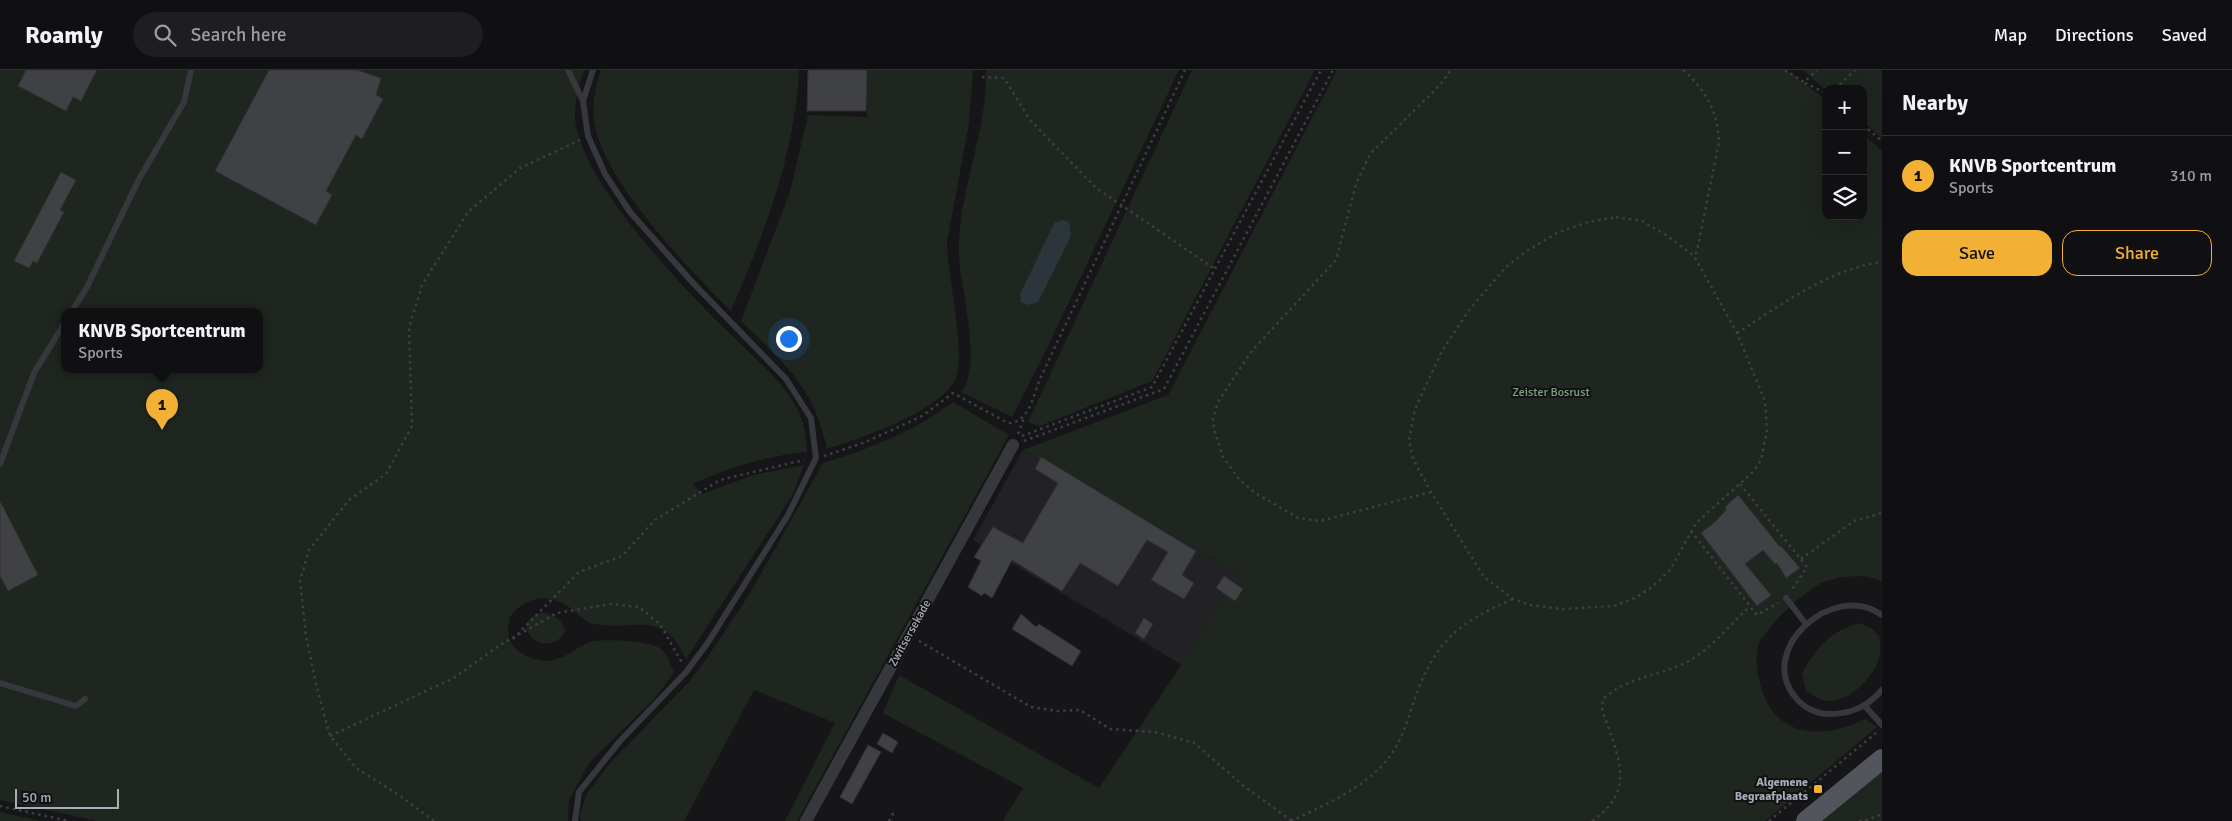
<!DOCTYPE html>
<meta charset="utf-8">
<style>
:root{--surface:#101012;--page:#1e1e20;--text:#f1f3f6;--muted:#9c9d9f;--line:#303032;--accent:#f2b134}
body{margin:0;font-family:Signika,sans-serif;background:var(--page);color:var(--text)}
.controls{position:absolute;right:15px;top:15px;display:grid;overflow:hidden;border-radius:10px;box-shadow:0 5px 20px #0002}
.controls button{width:45px;height:45px;display:grid;place-items:center;padding:0;border:0;border-bottom:1px solid var(--line);background:var(--surface);color:var(--text);font:25px sans-serif}
.scale{position:absolute;left:15px;bottom:12px;width:104px;box-sizing:border-box;padding-left:5px;border:2px solid #a8adb8;border-top:0;font-size:14px;line-height:18px;white-space:nowrap;color:#a8adb8;-webkit-text-stroke:4px #111113;paint-order:stroke}
.you{position:absolute;left:788px;top:268px;width:18px;height:18px;margin:-12px;border:4px solid #fff;border-radius:50%;background:#1a73e8;box-shadow:0 0 0 8px #1a73e833}
.badge{display:grid;place-items:center;width:32px;height:32px;border-radius:50%;background:var(--accent);color:#111;font-size:16px;font-weight:700}
.pin{position:absolute;translate:-50% -41px;filter:drop-shadow(0 1px 2px #0008)}
.pin::after{content:'';position:absolute;top:26px;width:18px;height:15px;background:inherit;clip-path:polygon(0 0,100% 0,50% 100%)}
.popup{position:absolute;left:61px;top:238px;width:202px;height:65px;box-sizing:border-box;display:grid;place-content:center;border-radius:10px;background:var(--surface);filter:drop-shadow(0 1px 4px #0005);font-size:16px;white-space:nowrap;color:var(--muted)}
.popup b{font-size:19px;color:var(--text)}
.popup::after{content:'';position:absolute;left:50%;top:100%;margin-left:-10px;border:10px solid transparent;border-top-color:var(--surface)}
.list{margin:0;padding:0;list-style:none}
h2{display:flex;justify-content:space-between;align-items:center;height:65px;margin:0;padding:0 20px;font-size:21px}
h2 small{font-size:16px;font-weight:400;color:var(--muted)}
.list li{display:grid;grid-template-columns:32px 1fr auto;gap:15px;align-items:center;box-sizing:border-box;height:80px;padding:0 20px;border-top:1px solid var(--line)}
.list b{display:block;font-size:19px;white-space:nowrap}
.list p{margin:0;font-size:16px;white-space:nowrap;color:var(--muted)}
.list em{font-size:16px;font-style:normal;color:var(--muted)}
.actions{display:flex;gap:10px;padding:15px 20px}
.actions a{flex:1;padding:11px 0;border:1px solid var(--accent);border-radius:15px;text-align:center;font-size:18px;color:var(--accent)}
.actions .main{background:var(--accent);color:#111}
.icon{flex:none;width:28px;height:28px;fill:none;stroke:currentColor;stroke-width:2;stroke-linecap:round;stroke-linejoin:round}
.map{position:relative;flex:none;width:1882px;height:751px;overflow:hidden}
header{display:flex;align-items:center;gap:30px;box-sizing:border-box;height:70px;padding:0 25px;background:var(--surface);border-bottom:1px solid var(--line)}
header strong{font-size:24px}
nav{display:flex;gap:28px;margin-inline-start:auto;font-size:18px}
.search{width:350px;height:45px;background:var(--page);display:flex;align-items:center;gap:12px;box-sizing:border-box;padding:0 18px;border-radius:28px;color:var(--muted);font-size:19px}
main{display:flex}
aside{flex:1;background:var(--surface)}
.map>svg:first-child{display:block}
.built{fill:#222225}
.green{fill:#1e261f;fill-rule:evenodd}
.water{fill:#2c353c}
.building{fill:#404145;stroke:#303034}
.lines{fill:none;stroke-linecap:round;stroke-linejoin:round}
.path{stroke:#3d3f44;stroke-width:2.5;stroke-dasharray:2.5 4;stroke-linecap:butt}
.lane{stroke:#37383d;stroke-width:6}
.street{stroke:#37383d;stroke-width:12}
.primary{stroke:#53555c;stroke-width:20}
.poi-dot{fill:#f2b134;stroke:#111113;stroke-width:2}
.labels{text-anchor:middle;dominant-baseline:central;stroke-width:4;stroke-linejoin:round;paint-order:stroke}
.park-label{font-size:12px;fill:#7fa381;stroke:#111113}
.street-label{font-size:12px;fill:#a8adb8;stroke:#111113}
.poi-label{font-size:12px;font-weight:bold;fill:#a8adb8;stroke:#111113;text-anchor:end}
</style>
<header>
<strong>Roamly</strong>
<div class="search"><svg class="icon" aria-label="search" viewBox="0 0 24 24"><circle cx="10" cy="10" r="6"/><path d="M15 15l6 6"/></svg>Search here</div>
<nav><a>Map</a><a>Directions</a><a>Saved</a></nav>
</header>
<main>
<div class="map">
<svg width="1882" height="751" viewBox="0 0 1882 751">
<rect width="100%" height="100%" fill="#161618"/>
<!-- built -->
<path class="built" d="M 1023,380 L 1238,503 L 1182,595 L 973,470 Z"/>
<!-- green -->
<path class="green" d="M 0,0 L 584,0 C 578,17 573,38 576,56 C 587,115 674,208 717,251 C 742,277 787,312 800,345 C 805,357 806,369 807,382 C 767,386 729,397 693,414 L 702,424 L 753,405 L 804,395 L 792,426 L 686,589 C 663,538 636,561 594,554 C 584,553 577,542 569,537 C 548,522 524,527 509,548 C 509,553 507,562 509,567 C 514,585 540,595 556,589 C 569,586 578,576 590,572 C 602,568 652,571 661,579 C 668,585 671,595 674,603 L 654,629 L 590,692 L 569,730 L 568,751 L 97,751 L 0,730 ZM 64,241 L 260,241 L 260,299 L 64,299 Z
M 601,0 L 799,0 C 795,85 764,164 731,241 C 690,200 606,114 595,56 C 591,37 595,18 601,0 Z
M 867,0 L 973,0 L 969,53 L 947,173 C 947,205 967,285 955,310 C 940,341 858,370 826,379 C 827,373 824,367 822,361 C 810,313 775,285 741,251 L 790,122 L 808,45 L 867,47 Z
M 986,0 L 1179,0 L 1048,276 L 1012,347 L 961,322 C 983,295 961,221 959,188 C 956,126 988,62 986,0 ZM 1054,153 L 1071,166 L 1066,174 L 1020,224 Z
M 1192,0 L 1315,0 L 1152,311 L 1040,356 L 1028,352 Z
M 1337,0 L 1787,0 L 1826,30 L 1826,146 L 1863,146 L 1863,64 L 1882,81 L 1882,512 C 1867,502 1831,506 1816,516 C 1800,527 1783,541 1771,557 C 1767,562 1760,569 1758,575 C 1755,591 1757,604 1762,620 C 1777,669 1826,669 1865,649 L 1877,657 L 1765,751 L 1003,751 L 1023,718 L 883,643 L 899,605 L 1099,718 L 1182,594 L 1238,503 L 1023,380 L 1168,325 Z
M 1803,0 L 1882,0 L 1882,68 L 1863,52 L 1863,19 L 1826,20 Z
M 953,332 L 1009,365 L 797,751 L 785,751 L 835,653 L 754,620 L 684,751 L 581,751 L 580,745 L 586,725 L 610,693 L 688,613 L 707,588 L 749,525 L 823,393 C 869,379 915,361 953,332 Z
M 544,542 L 560,550 L 566,561 C 545,595 503,550 544,542 Z
M 1860,553 L 1872,559 L 1879,566 C 1880,574 1881,582 1879,589 C 1873,608 1848,633 1827,631 C 1819,630 1813,625 1806,621 L 1802,603 C 1816,578 1831,560 1860,553 Z
M 1882,689 L 1882,751 L 1809,751 Z
M 0,742 L 41,751 L 0,751 Z"/>
<!-- water -->
<path class="water" d="M 1062,150 L 1069,152 L 1071,166 L 1038,232 L 1028,235 L 1021,232 L 1020,224 L 1054,153 Z"/>
<!-- building -->
<path class="building" d="M 26,0 L 97,0 L 81,31 L 73,27 L 66,41 L 18,16 Z
M 269,0 L 357,0 L 381,8 L 376,25 L 383,29 L 362,69 L 356,65 L 326,121 L 332,125 L 316,155 L 215,101 Z
M 808,0 L 867,0 L 866,41 L 807,41 Z
M 61,102 L 76,110 L 60,140 L 64,142 L 37,193 L 33,191 L 29,198 L 14,191 Z
M 1041,387 L 1196,481 L 1182,505 L 1194,513 L 1184,529 L 1151,510 L 1168,482 L 1147,470 L 1118,516 L 1080,493 L 1062,521 L 1012,490 L 992,528 L 984,523 L 982,526 L 968,517 L 981,491 L 974,487 L 993,457 L 1023,473 L 1058,413 L 1035,399 Z
M 1738,425 L 1780,477 L 1781,476 L 1800,498 L 1786,508 L 1777,493 L 1775,494 L 1763,480 L 1745,494 L 1771,525 L 1757,536 L 1701,463 L 1715,452 L 1726,440 L 1725,437 Z
M 0,431 L 38,505 L 8,521 L 0,506 Z
M 1224,506 L 1243,519 L 1235,531 L 1216,518 Z
M 1021,544 L 1036,557 L 1039,554 L 1081,581 L 1072,596 L 1012,559 Z
M 1144,548 L 1153,554 L 1144,569 L 1135,563 Z
M 883,663 L 898,672 L 892,683 L 877,674 Z
M 868,675 L 881,682 L 852,734 L 840,727 Z"/>
<g class="lines">
<!-- path -->
<path class="path" d="M 1683,0 C 1706,20 1718,42 1719,72 L 1697,181 L 1694,186
M 1785,0 L 1804,12 L 1817,0
M 982,7 L 1004,8 L 1030,50 L 1096,118 L 1215,199
M 1805,13 L 1826,23
M 1835,19 L 1855,0
M 1863,55 L 1882,71
M 1616,147 L 1642,151 L 1666,165 L 1694,186 L 1737,263 L 1765,331 L 1767,361 L 1761,390 L 1754,401 L 1696,453 L 1670,500 L 1652,517 L 1635,528 L 1614,536 L 1563,539 L 1530,535 L 1513,529 L 1484,507 L 1431,422 L 1413,389 L 1409,370 L 1415,339 L 1443,279 L 1470,239 L 1506,197 L 1528,180 L 1557,163 L 1588,152 Z
M 1737,263 C 1781,235 1829,199 1882,192
M 1018,364 L 1024,348
M 1022,366 L 1152,317 L 1321,0
M 1024,371 L 1164,319 L 1333,0
M 824,386 L 866,372 L 922,346 L 953,323 L 1008,353 C 1029,353 1033,326 1040,309 L 1185,0
M 1740,414 L 1807,497 L 1791,521
M 1431,422 L 1320,451 L 1298,448 L 1254,422 L 1239,409 L 1223,387 L 1214,359 L 1213,349 L 1218,332 L 1250,283 L 1336,190 L 1356,114 L 1370,84 L 1439,16 L 1451,0
M 1691,461 L 1757,545 L 1778,533
M 1801,489 L 1854,451 L 1882,443
M 513,569 L 579,502 L 622,486 L 655,450 L 720,410 L 804,390
M 919,571 L 1031,637 L 1057,641 L 1080,640 L 1110,659 L 1155,662 L 1194,673 L 1245,717 L 1292,751
M 330,666 L 452,609 L 500,575 L 557,543 L 611,534 L 639,537 L 660,554 L 682,593
M 0,736 L 69,751
M 434,751 L 399,725 L 356,698 L 330,666 L 316,614 L 306,566 L 300,511 L 309,480 L 349,430 L 386,404 L 412,356 L 409,258 L 422,215 L 468,142 L 520,98 L 580,70
M 889,751 L 895,740
M 1291,751 C 1323,736 1364,718 1387,690 C 1401,673 1407,652 1414,631 C 1434,573 1457,553 1513,529
M 1592,751 C 1640,718 1615,683 1602,638 L 1603,629 C 1628,606 1658,607 1687,592 C 1711,579 1730,555 1750,536
M 1769,751 L 1876,663
M 1859,751 L 1868,750 L 1882,744"/>
<!-- lane -->
<path class="lane" d="M 568,0 L 583,31
M 72,241 L 87,217 L 139,109 L 184,32 L 191,0
M 0,394 L 34,303 L 64,254
M 1786,528 L 1806,554
M 1882,545 C 1832,510 1755,581 1796,628 C 1804,638 1817,644 1829,644 C 1851,644 1867,637 1882,620
M 0,613 L 76,636 L 85,629
M 1864,635 L 1882,655
M 575,751 L 579,722 L 620,671 L 686,602 L 707,574 L 788,445 L 816,388 L 811,348 L 786,309 L 693,213 L 630,142 L 605,104 L 588,66 L 583,31 L 593,0"/>
<!-- street -->
<path class="street" d="M 806,751 L 1013,375"/>
<!-- primary -->
<path class="primary" d="M 1806,751 L 1882,689"/>
</g>
<!-- markers -->
<rect class="poi-dot" x="1813" y="714" width="10" height="10" rx="2.5"/>
<g class="labels">
<!-- park labels -->
<g class="park-label">
<text x="1551" y="322">Zeister Bosrust</text>
</g>
<!-- street labels -->
<g class="street-label">
<text transform="translate(910 563) rotate(-61)">Zwitsersekade</text>
</g>
<!-- poi labels -->
<g class="poi-label">
<text x="1808" y="712">Algemene<tspan x="1808" dy="14">Begraafplaats</tspan></text>
</g>
</g>
</svg>
<div class="controls">
<button>+</button>
<button>−</button>
<button><svg class="icon" aria-label="layers" viewBox="0 0 24 24"><path d="M12 4l9 5-9 5-9-5zM3 14l9 5 9-5"/></svg></button>
</div>
<div class="scale">50 m</div>
<div class="you"></div>
<div class="pin badge" style="left:162px;top:360px">1</div>
<div class="popup"><b>KNVB Sportcentrum</b>Sports</div>
</div>
<aside>
<h2>Nearby<small></small></h2>
<ul class="list">
<li><span class="badge">1</span><div><b>KNVB Sportcentrum</b><p>Sports</p></div><em>310 m</em></li>
</ul>
<div class="actions"><a class="main">Save</a><a>Share</a></div>
</aside>
</main>
